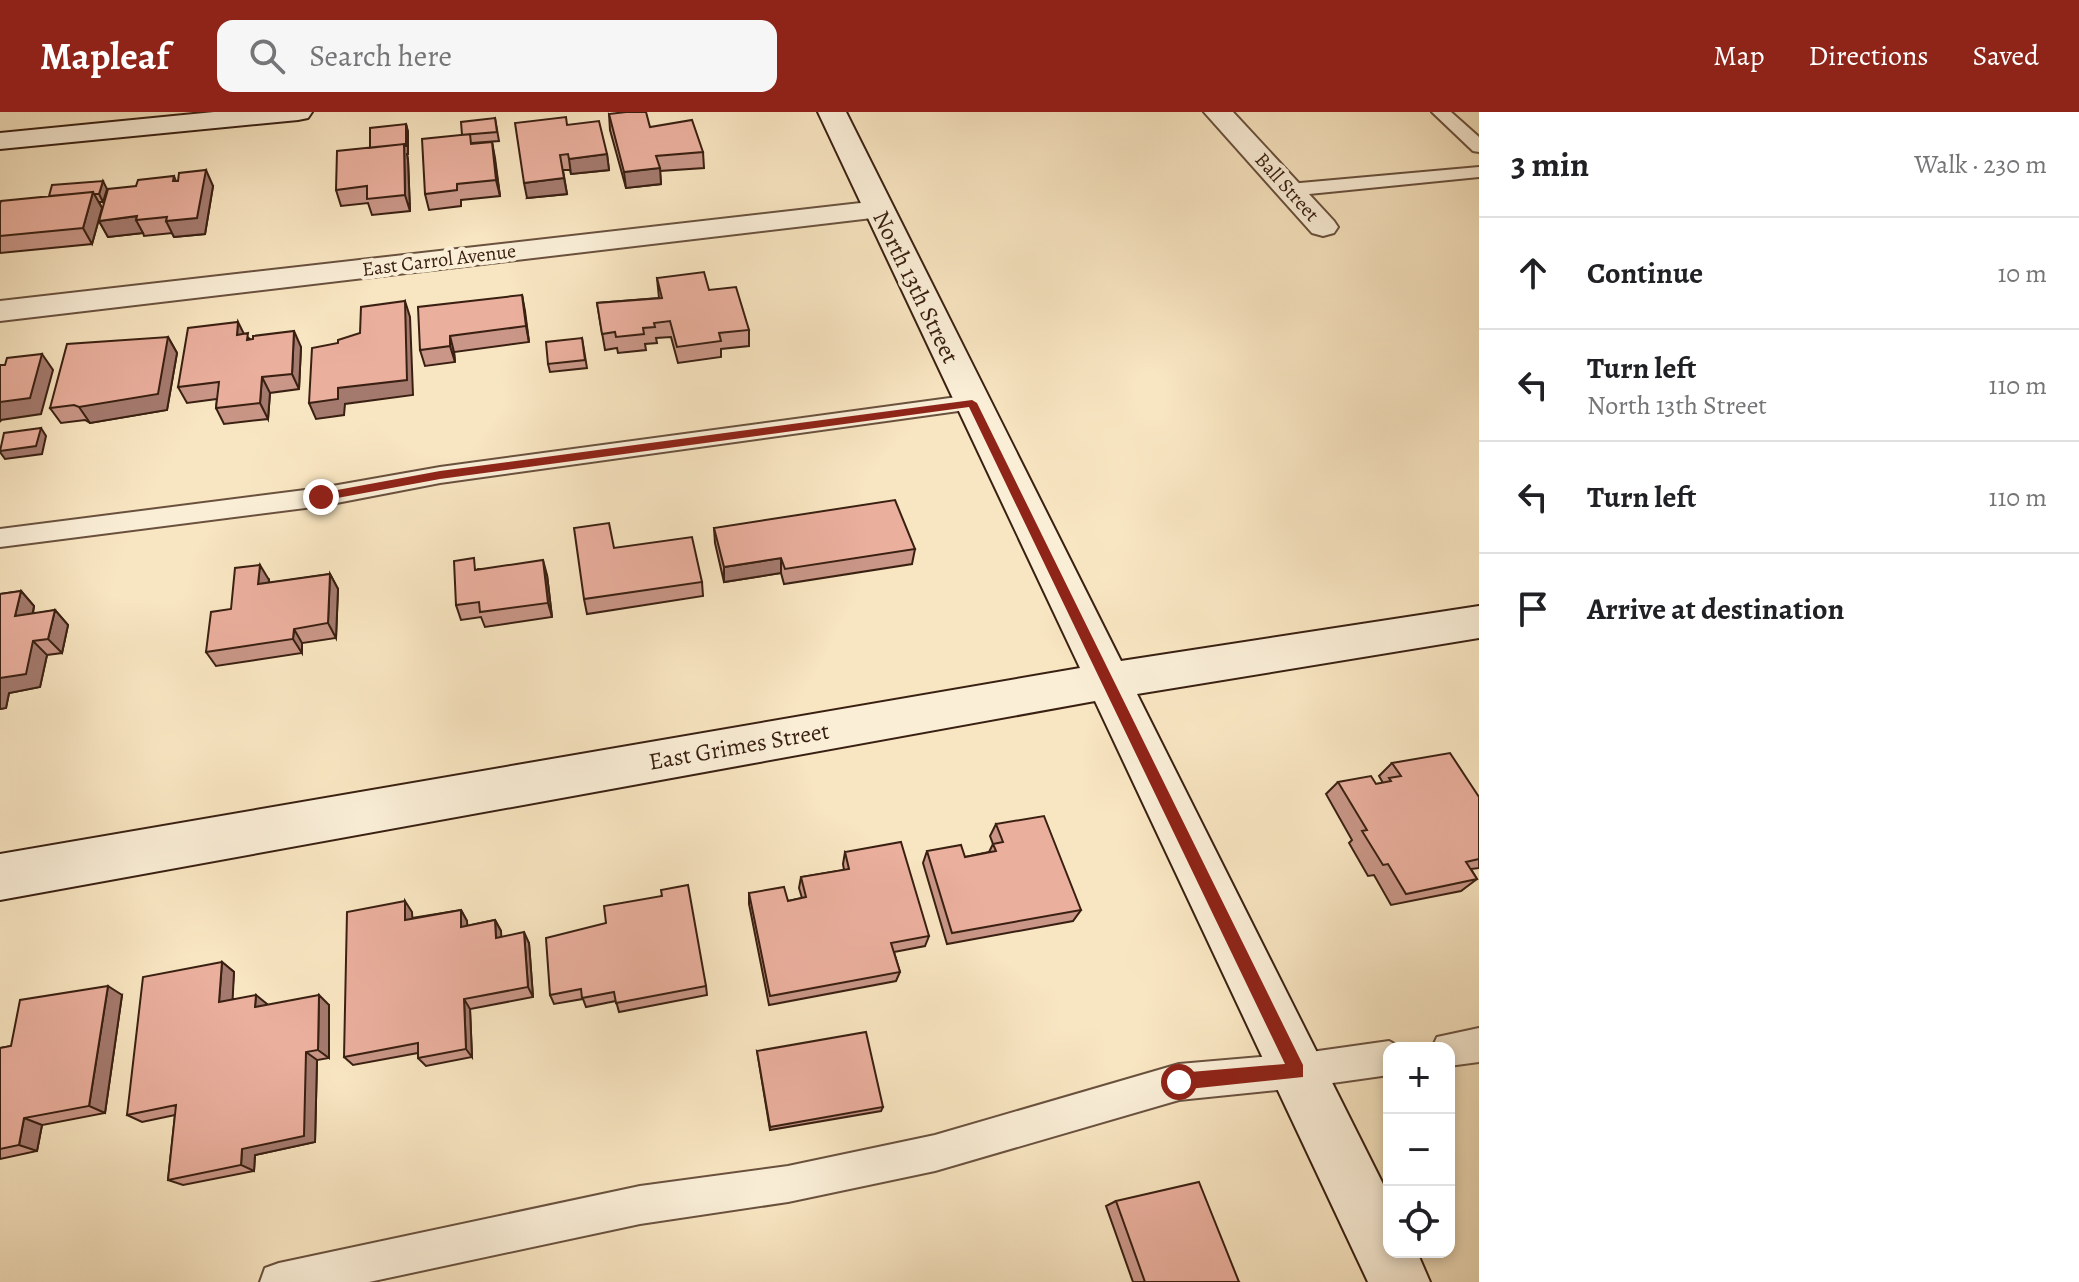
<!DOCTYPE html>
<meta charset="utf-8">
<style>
:root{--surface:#fff;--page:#f6f6f6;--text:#202124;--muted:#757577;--line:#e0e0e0;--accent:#8f2418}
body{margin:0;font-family:Alegreya,serif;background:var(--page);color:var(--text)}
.controls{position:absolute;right:24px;bottom:24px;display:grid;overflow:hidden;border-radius:16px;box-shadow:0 4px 12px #0003}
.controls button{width:72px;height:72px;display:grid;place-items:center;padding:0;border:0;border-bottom:2px solid var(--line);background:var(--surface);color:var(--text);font:40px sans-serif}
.stop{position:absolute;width:24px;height:24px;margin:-18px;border:6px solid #8f2418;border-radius:50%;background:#fff}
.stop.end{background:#8f2418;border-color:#fff;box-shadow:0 2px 8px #0008}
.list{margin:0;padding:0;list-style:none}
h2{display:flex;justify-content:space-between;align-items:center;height:104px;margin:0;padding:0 32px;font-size:34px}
h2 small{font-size:26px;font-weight:400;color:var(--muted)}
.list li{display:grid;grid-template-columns:52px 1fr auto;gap:24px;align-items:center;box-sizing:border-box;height:112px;padding:0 32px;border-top:2px solid var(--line)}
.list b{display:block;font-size:30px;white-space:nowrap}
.list p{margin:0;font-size:26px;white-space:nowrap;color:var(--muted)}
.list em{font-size:26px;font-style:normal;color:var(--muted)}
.icon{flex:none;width:44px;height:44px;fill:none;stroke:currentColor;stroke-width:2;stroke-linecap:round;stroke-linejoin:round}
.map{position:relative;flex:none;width:1479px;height:1170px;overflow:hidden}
header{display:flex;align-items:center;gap:48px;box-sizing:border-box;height:112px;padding:0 40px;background:var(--accent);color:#fff}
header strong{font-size:38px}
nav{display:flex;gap:44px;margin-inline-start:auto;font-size:28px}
.search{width:560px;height:72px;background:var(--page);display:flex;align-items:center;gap:20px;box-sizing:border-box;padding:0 28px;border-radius:16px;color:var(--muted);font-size:30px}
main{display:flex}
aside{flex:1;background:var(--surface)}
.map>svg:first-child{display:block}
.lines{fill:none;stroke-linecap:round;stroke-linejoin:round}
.lane-casing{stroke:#6a513e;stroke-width:4}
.street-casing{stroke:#6a513e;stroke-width:4}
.secondary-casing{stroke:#3a2012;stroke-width:4}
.lane{fill:#faeed7;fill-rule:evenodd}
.street{fill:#faeed7;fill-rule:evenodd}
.secondary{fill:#faeed7;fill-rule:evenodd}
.wall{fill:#c99687;stroke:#3a2012;stroke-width:2}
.shaded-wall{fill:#a47a6e;stroke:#3a2012;stroke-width:2}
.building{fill:#eaaf9d;stroke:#3a2012;stroke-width:2}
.route{fill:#8f2418}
.labels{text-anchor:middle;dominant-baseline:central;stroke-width:8;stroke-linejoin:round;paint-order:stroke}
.far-street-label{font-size:20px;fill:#3a2012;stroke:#faeed7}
.street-label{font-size:24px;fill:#3a2012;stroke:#faeed7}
</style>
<header>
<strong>Mapleaf</strong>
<div class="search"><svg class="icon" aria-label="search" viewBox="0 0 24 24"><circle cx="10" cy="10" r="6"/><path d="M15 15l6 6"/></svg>Search here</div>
<nav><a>Map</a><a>Directions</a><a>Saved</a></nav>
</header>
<main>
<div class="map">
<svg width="1479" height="1170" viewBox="0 0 1479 1170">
<rect width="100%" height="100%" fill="#f8e5c1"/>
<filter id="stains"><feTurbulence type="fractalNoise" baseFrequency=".0025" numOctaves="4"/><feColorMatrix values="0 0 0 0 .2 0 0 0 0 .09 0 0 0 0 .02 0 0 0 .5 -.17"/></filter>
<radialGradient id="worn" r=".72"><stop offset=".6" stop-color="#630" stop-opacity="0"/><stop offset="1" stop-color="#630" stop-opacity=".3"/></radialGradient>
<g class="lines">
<!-- lane casing -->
<g class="lane-casing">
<path id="lane" d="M 1432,0 L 1451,0 L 1479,25 L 1479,40 L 1473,39 Z
M 1479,55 L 1479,65 L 1289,84 L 1280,78 L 1289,72 Z
M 972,283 L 980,286 L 983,291 L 980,296 L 440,371 L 321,394 L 0,435 L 0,417 L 321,376 L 440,355 Z
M 1479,916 L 1479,950 L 1449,954 L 1449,936 L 1432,936 L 1437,925 Z
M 1389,929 L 1402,936 L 1389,936 L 1389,963 L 1297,976 L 1179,988 L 935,1059 L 788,1090 L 640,1112 L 369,1170 L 260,1170 L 265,1156 L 279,1151 L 640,1074 L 788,1054 L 935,1023 L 1179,952 L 1297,942 Z"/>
</g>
<!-- street casing -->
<g class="street-casing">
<path id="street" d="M 1204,0 L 1233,0 L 1334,109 L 1338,115 L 1334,121 L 1323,124 L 1312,121 Z
M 878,89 L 889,92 L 893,98 L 889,104 L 0,209 L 0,189 Z"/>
</g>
<!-- secondary casing -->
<g class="secondary-casing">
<path id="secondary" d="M 214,0 L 312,0 L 308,6 L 298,8 L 0,37 L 0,21 Z
M 818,0 L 846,0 L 1121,549 L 1479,494 L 1479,526 L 1137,582 L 1389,1084 L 1389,1140 L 1417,1140 L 1430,1170 L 1368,1170 L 1095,589 L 0,788 L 0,742 L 1080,556 Z"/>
</g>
<!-- lane -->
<use href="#lane" class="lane"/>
<!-- street -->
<use href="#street" class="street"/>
<!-- secondary -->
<use href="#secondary" class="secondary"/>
</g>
<!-- wall -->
<path class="wall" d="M 609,2 L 650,15 L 703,40 L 704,56 L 660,59 L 661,72 L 626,76 L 610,18 Z
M 495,6 L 499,29 L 472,31 L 492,30 L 500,84 L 461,88 L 461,94 L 429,98 L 425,82 L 462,23 Z
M 406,12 L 408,20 L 408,42 L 407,42 L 408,48 L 410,99 L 372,103 L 368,91 L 341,94 L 336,78 L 370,36 Z
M 567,13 L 607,42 L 609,58 L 571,62 L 570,58 L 563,58 L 567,82 L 527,86 Z
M 174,64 L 176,69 L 213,74 L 205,122 L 174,125 L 172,121 L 144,124 L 143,121 L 108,125 L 99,109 L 136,74 Z
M 107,77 L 103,90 L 99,90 L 102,96 L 92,132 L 0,141 L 0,92 Z
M 657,166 L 709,178 L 749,218 L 749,234 L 721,237 L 721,245 L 678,251 L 671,225 L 656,226 L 657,231 L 645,232 L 646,238 L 618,241 L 617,236 L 605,238 L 597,191 L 659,186 Z
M 522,183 L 529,230 L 454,240 L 455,250 L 425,254 L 420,238 Z
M 244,222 L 251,228 L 301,235 L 299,277 L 270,281 L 268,307 L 224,312 L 216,296 L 217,287 L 187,291 L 178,275 Z
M 168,225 L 177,241 L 167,298 L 90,311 L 85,308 L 61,311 L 50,296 Z
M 582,226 L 587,256 L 550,260 L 548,252 Z
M 714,416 L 915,437 L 912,452 L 784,472 L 781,461 L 724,470 L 715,431 Z
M 614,436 L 702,470 L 703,484 L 587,502 L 584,487 Z
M 478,457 L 547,463 L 552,505 L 485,515 L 481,505 L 461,508 L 456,493 Z
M 330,462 L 338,477 L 336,526 L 302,531 L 302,541 L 216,554 L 206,540 L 231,497 L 269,468 L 269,471 Z
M 21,479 L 34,494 L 33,502 L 55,498 L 68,513 L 62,541 L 47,543 L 40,575 L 9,581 L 6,596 L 0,597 L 0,482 Z
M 1392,651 L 1479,685 L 1479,756 L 1471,757 L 1477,767 L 1461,779 L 1391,793 L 1374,763 L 1368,764 L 1349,731 L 1352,728 L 1326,682 L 1338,670 L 1376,672 L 1383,671 L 1379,664 Z
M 996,712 L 1081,798 L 1073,809 L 947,832 L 923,751 L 927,739 L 965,745 L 989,740 L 993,732 L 990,724 Z
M 845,740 L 929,824 L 925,834 L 894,840 L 900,860 L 896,869 L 769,893 L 749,792 L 749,781 L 788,789 L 802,786 L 799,776 L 801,765 L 844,758 L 843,752 Z
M 662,784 L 706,874 L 707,883 L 619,900 L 616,889 L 586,895 L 583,887 L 554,892 L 550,883 L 606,811 Z
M 461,798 L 467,809 L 467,814 L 495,808 L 501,819 L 501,825 L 529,831 L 533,885 L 470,897 L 472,945 L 426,954 L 418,946 L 418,941 L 353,953 L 344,945 L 412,800 L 412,806 Z
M 222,850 L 234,860 L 232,887 L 267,892 L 267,893 L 329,893 L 329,946 L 317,948 L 315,1030 L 255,1043 L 254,1059 L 183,1073 L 168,1068 L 175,1003 L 142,1010 L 127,1003 Z
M 122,883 L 105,1001 L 42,1013 L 37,1039 L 0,1047 L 0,936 L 11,934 Z
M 757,939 L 883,995 L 881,999 L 770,1018 Z
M 1116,1089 L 1239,1170 L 1133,1170 L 1106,1094 Z"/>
<!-- shaded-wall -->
<path class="shaded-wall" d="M 406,12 L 408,20 L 408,42 L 407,42 L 408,48 L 410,99 L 405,83 L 404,32 Z
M 492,30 L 495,46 L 500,84 L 496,68 Z
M 607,42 L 609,58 L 571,62 L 569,47 Z
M 660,56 L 661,72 L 626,76 L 624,60 Z
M 206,58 L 213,74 L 205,122 L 174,125 L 166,109 Z
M 564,66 L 567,82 L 527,86 L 524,71 Z
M 103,69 L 107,77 L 103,90 L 99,82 Z
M 93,80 L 102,96 L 92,132 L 83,116 Z
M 137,104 L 136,108 L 143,121 L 108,125 L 99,109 Z
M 522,183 L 525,199 L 529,230 L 526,214 Z
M 405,189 L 410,205 L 413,283 L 345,292 L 344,303 L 316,307 L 309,291 L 338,276 Z
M 238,210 L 246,226 L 237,223 Z
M 294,219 L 301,235 L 299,277 L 292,262 Z
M 450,224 L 454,240 L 455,250 L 450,234 Z
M 168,225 L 177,241 L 167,298 L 90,311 L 79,295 Z
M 42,242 L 53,258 L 41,302 L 1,308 L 0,310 L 0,290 Z
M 262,265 L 270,281 L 268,307 L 260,291 Z
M 41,316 L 46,324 L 42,342 L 5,347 L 0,340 L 0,339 Z
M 781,446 L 781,461 L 724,470 L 724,455 Z
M 543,448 L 547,463 L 552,505 L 548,491 Z
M 260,453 L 269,468 L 267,487 L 258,472 Z
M 330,462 L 338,477 L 336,526 L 328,511 Z
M 21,479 L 34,494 L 29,519 L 15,504 Z
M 55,498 L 68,513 L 62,541 L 48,527 Z
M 294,517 L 302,531 L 302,541 L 293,527 Z
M 33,529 L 47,543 L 40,575 L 9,581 L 6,596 L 0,597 L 0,566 Z
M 405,789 L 412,800 L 413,818 L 405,808 Z
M 461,798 L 467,809 L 468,825 L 461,815 Z
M 495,808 L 501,819 L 502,836 L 496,826 Z
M 524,820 L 529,831 L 533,885 L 528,875 Z
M 222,850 L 234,860 L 232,899 L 219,890 Z
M 108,874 L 122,883 L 105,1001 L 89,994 Z
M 256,883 L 267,892 L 266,904 L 255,895 Z
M 319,883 L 329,893 L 329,946 L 318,938 Z
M 464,887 L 470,897 L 472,945 L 466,937 Z
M 306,940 L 317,948 L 315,1030 L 255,1043 L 254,1059 L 241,1053 L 242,1037 Z
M 24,1006 L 42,1013 L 37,1039 L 19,1033 Z"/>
<!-- building -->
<path class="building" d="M 626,0 L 646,0 L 650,15 L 692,8 L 703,40 L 656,44 L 660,56 L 624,60 L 609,2 Z
M 566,5 L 567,13 L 599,9 L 607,42 L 569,47 L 568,42 L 560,43 L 564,66 L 524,71 L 515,11 Z
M 495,6 L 497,20 L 462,23 L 461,10 Z
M 406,12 L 406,34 L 404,34 L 404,32 L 370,36 L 370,16 Z
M 470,22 L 471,32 L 492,30 L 496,68 L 457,72 L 457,78 L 425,82 L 422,27 Z
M 404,32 L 405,83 L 367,87 L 367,74 L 336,78 L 337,39 Z
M 206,58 L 197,106 L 166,109 L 167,105 L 136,108 L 137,104 L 99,109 L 108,77 L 136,74 L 138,68 L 174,64 L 173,69 L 178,69 L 179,61 Z
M 103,69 L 99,82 L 94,82 L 93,80 L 49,84 L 52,73 Z
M 93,80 L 83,116 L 0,124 L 0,92 L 1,89 Z
M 704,160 L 709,178 L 736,175 L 749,218 L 719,221 L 721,229 L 677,235 L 670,209 L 654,211 L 655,215 L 643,216 L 644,222 L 616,225 L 615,220 L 602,222 L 597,191 L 662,186 L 657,166 Z
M 522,183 L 526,214 L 450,224 L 450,234 L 420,238 L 418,195 Z
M 405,189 L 407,268 L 338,276 L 338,287 L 309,291 L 312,236 L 338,231 L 338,228 L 360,221 L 361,195 Z
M 238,210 L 237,223 L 248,221 L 247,228 L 253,227 L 253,224 L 294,219 L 292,262 L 262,265 L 260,291 L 216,296 L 219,270 L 178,275 L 188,216 Z
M 168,225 L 158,282 L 79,295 L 74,293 L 50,296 L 67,232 Z
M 582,226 L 585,248 L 548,252 L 546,230 Z
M 42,242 L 30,286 L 0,290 L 0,253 L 5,253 L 7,246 Z
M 41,316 L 36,334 L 0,339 L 4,321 Z
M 895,388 L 915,437 L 785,457 L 781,446 L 724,455 L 714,416 Z
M 609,411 L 614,436 L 692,425 L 702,470 L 584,487 L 574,416 Z
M 474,446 L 475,458 L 543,448 L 548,491 L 480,500 L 479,490 L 456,493 L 454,449 Z
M 260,453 L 258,472 L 330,462 L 328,511 L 294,517 L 293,527 L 206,540 L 211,500 L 231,497 L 235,456 Z
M 21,479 L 15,504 L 55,498 L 48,527 L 33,529 L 26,562 L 0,566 L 0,482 Z
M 1450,641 L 1479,685 L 1479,747 L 1466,750 L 1477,767 L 1406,782 L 1388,752 L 1383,753 L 1362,719 L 1367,718 L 1338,670 L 1371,664 L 1376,672 L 1391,669 L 1389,666 L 1401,664 L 1392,651 Z
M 1044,704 L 1081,798 L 952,821 L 927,739 L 961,733 L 965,745 L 996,739 L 993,732 L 1003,730 L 996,712 Z
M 901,730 L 929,824 L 891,831 L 900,860 L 770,884 L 749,781 L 784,775 L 788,789 L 806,785 L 801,765 L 849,757 L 845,740 Z
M 688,773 L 706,874 L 616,891 L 614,880 L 582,886 L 581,877 L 550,883 L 546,826 L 606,811 L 604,794 L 662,784 L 661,778 Z
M 405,789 L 405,808 L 461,798 L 461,815 L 495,808 L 496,826 L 524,820 L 528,875 L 464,887 L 466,937 L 418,946 L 418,931 L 344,945 L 347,800 Z
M 222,850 L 219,890 L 256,883 L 255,895 L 319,883 L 318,938 L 306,940 L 304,1024 L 242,1037 L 241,1053 L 168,1068 L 176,993 L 127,1003 L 143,865 Z
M 108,874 L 89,994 L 24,1006 L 19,1033 L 0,1037 L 0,936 L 11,934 L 20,888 Z
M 866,920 L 883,995 L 770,1015 L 757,939 Z
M 1199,1070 L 1239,1170 L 1145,1170 L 1116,1089 Z"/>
<!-- route -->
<path class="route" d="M 972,288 L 977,291 L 1303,953 L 1303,965 L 1179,978 L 1173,975 L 1170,970 L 1179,961 L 1285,952 L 969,295 L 440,367 L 321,389 L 316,385 L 321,381 L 440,359 Z"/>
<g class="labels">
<!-- far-street labels -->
<g class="far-street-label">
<text transform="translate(1287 75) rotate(48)">Ball Street</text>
<text transform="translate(439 148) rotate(-7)">East Carrol Avenue</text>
</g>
<!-- street labels -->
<g class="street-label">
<text transform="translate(916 175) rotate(64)">North 13th Street</text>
<text transform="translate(739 634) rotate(-10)">East Grimes Street</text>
</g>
</g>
<rect width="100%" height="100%" filter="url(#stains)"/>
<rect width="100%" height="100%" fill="url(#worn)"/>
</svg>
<div class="controls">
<button>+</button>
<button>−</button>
<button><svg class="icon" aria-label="locate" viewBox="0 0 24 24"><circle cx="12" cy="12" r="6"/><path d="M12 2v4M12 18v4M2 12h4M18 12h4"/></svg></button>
</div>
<div class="stop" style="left:1179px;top:970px"></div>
<div class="stop end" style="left:321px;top:385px"></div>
</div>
<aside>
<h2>3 min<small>Walk · 230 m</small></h2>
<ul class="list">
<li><svg class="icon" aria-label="ahead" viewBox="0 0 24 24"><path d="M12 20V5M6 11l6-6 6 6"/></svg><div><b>Continue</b></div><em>10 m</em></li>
<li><svg class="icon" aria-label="left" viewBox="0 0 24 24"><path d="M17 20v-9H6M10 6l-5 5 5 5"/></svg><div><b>Turn left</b><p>North 13th Street</p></div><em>110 m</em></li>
<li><svg class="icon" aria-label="left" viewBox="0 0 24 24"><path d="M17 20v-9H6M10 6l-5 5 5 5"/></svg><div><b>Turn left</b></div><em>110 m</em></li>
<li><svg class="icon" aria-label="arrive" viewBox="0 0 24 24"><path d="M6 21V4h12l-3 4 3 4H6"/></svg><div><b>Arrive at destination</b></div></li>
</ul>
</aside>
</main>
